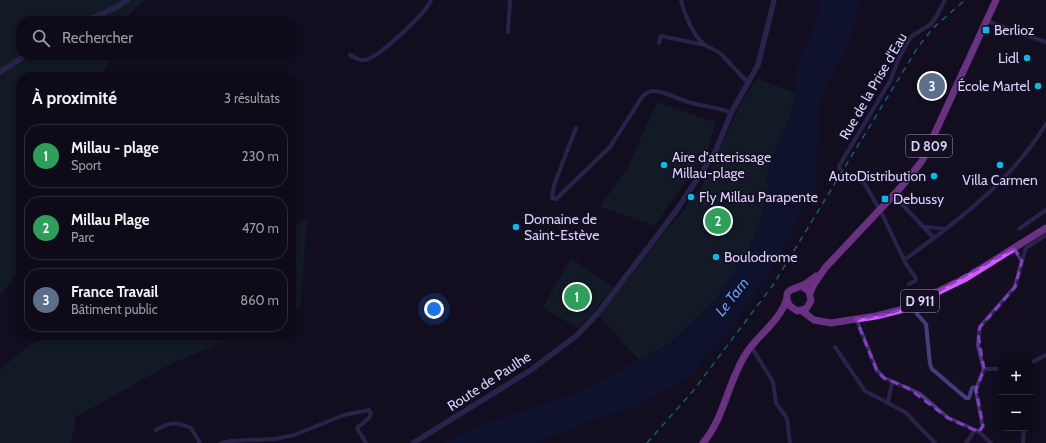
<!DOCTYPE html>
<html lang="fr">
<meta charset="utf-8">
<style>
:root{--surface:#0e0a18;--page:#171321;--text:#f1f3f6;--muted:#9b9aa2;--line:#2e2b37;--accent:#0f766e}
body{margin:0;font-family:Cabin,sans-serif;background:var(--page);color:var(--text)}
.controls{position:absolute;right:12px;bottom:12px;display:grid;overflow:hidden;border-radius:8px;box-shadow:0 2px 6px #0003}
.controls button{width:36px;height:36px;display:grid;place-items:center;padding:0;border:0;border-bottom:1px solid var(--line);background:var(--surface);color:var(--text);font:20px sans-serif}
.you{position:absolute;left:434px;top:309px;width:14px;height:14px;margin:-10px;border:3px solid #fff;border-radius:50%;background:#1a73e8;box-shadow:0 0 0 6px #1a73e833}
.badge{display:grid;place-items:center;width:26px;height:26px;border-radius:50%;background:var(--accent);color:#fff;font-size:13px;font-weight:700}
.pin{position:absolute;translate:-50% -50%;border:2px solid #fff;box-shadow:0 1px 4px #0006}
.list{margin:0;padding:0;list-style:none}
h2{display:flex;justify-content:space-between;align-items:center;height:52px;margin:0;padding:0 16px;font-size:17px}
h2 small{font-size:13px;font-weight:400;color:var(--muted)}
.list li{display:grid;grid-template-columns:26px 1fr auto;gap:12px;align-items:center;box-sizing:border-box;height:64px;margin:0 8px 8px;padding:0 8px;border:1px solid var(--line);border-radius:16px}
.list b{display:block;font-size:15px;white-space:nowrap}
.list p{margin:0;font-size:13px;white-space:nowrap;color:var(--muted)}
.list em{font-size:13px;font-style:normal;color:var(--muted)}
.icon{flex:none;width:22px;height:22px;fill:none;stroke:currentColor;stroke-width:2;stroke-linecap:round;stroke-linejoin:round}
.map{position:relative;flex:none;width:1046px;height:443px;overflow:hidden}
.search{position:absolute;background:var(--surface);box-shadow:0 2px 6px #0003;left:16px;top:16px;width:280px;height:44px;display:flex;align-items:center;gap:10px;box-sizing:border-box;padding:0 14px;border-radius:16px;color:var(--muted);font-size:15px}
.panel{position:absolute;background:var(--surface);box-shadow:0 2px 6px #0003;left:16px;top:72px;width:280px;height:268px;border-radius:16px}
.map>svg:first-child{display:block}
.green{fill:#11282a}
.water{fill:#0b173c}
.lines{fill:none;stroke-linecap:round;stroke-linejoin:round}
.minor-tunnel{stroke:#312b41;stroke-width:4;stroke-dasharray:4 2;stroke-linecap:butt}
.minor{stroke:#463b7d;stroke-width:4}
.tertiary{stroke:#463b7d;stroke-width:5.5}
.primary{stroke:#d25bf9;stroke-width:7}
.rail{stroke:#09baef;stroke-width:1.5;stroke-dasharray:6 5;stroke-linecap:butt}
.marked{fill:none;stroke:#843cc5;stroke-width:3;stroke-dasharray:8 5;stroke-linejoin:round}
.poi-dot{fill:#09baef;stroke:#130e20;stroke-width:1.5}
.labels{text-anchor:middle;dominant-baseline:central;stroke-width:3;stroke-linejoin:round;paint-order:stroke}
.shield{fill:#130e20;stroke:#9e95bb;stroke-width:1}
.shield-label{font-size:13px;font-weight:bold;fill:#dacffd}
.poi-label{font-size:14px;fill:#dacffd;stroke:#130e20;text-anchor:start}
.street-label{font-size:14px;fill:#dacffd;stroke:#130e20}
.water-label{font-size:15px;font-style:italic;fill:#619ff9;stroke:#130e20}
</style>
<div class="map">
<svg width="1046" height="443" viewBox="0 0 1046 443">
<rect width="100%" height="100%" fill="#130e20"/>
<!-- green -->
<path class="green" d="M 0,0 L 145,0 L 123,21 L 21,21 L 21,55 L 115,55 L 109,61 L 102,77 L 21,77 L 21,268 L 0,296 Z
M 757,79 L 796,93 L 795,103 L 767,172 L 768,189 L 759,225 L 746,254 L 714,301 L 670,343 L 639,360 L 599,316 L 672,223 C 680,217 684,209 690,201 C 699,187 710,180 712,163 L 744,98 Z
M 657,102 L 715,122 C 709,160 697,166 676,195 C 668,205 662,216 655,226 L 600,207 L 627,168 Z
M 307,219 L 300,308 L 291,312 L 291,226 Z
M 570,259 L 614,287 L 578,329 L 543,307 Z
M 52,335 L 238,335 L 167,366 L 76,417 L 71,443 L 0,443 L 0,369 L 30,345 Z"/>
<!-- water -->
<path class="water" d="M 820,0 L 860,0 L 856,20 L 842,59 L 831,74 L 820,98 L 818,120 L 820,147 L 817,149 L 815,174 L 819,181 L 816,186 L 808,193 L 788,241 L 766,277 L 742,314 L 690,376 L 637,406 L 588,422 L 535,443 L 442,443 L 466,431 L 583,390 L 670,343 L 714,301 L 746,254 L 759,225 L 768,189 L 767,172 L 795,103 L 797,65 L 811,40 Z"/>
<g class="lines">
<!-- minor-tunnel -->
<path class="minor-tunnel" d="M 840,169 L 848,175"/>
<!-- minor -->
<path class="minor" d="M 681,0 C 685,15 692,34 704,44 C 710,49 718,50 723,56 C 732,65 739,75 749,83
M 987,21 L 1046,42
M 508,32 L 510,0
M 659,43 L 661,36 L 705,45
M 350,55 C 356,58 362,62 368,59 C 382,54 426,13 431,0
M 576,128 L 554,185 L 552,198 L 556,199 L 610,147 L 642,97 C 645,94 648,91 653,91 C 665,91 680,100 692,103 C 706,107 718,107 731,113
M 840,169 L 839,166 L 890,81 L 899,58 L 906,45 L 912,36 L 931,24 L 936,17 L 945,0
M 848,175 L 864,183 L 880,210 L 906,264 L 916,278 L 915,281 L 909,284
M 894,196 L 934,238
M 927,227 L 945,229
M 1019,229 L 1046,210
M 904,260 C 957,222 1012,180 1046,124
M 1022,261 L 1026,248 L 1046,235
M 927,303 L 918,308 L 917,314 L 926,324 L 930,364 L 932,369 L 966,398 L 969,398 L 972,388 L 977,387
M 856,319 L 877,371 L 884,378 L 920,394 L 948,418 L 979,432 L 991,443
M 751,346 L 773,382 L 776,403 L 787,418 L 790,443
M 835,347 L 865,391 L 905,412 L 935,443
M 1031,363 L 1046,355
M 984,369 L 1001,369
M 888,402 L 892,383
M 156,430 C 171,421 175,422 191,428 L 200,443
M 979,432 L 983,426 L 976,390 L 984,369 L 978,345 L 980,327 L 1015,287 L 1022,261 L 1014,248
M 221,443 L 231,441 L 275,439 L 294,435 L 344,415 L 369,410 L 371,413 L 369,418 L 357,428 L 366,443
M 966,443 L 975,430
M 1023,443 L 1024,428"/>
<!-- tertiary -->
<path class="tertiary" d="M 86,21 L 117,7 L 127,0
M 0,72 L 26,55
M 413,443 L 531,370 L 576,336 L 598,313 L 676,211 L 715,152 L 731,113 L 758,65 L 774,0"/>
<!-- primary -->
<path class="primary" d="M 801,286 L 809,291 L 811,301 L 806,309 L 797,311 L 789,305 C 781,287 796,290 805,284 C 809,282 812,279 816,276
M 810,293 L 814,284 L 825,268 L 902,186 L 922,161 L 996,0
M 802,311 L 814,320 L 831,323 L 876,316 L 900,310 L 966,278 L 1046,228
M 703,443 C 725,417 728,380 747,352 C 760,333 780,321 787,298"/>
<!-- rail -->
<path class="rail" d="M 647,443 L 693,391 L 773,285 L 918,47 L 933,28 L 965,0"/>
</g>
<!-- marked area -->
<path d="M0 0H1046V443H0ZM 1014,248 L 1022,261 L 1015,287 L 980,327 L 978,334 L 984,369 L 976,390 L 983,426 L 979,432 L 948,418 L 908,388 L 884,378 L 877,371 L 856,319 L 888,314 L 915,304 Z" fill="#130e20" fill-opacity=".55" fill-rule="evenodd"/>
<path class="marked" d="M 1014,248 L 1022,261 L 1015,287 L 980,327 L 978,334 L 984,369 L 976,390 L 983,426 L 979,432 L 948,418 L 908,388 L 884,378 L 877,371 L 856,319 L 888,314 L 915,304 Z"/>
<!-- markers -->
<g class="poi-dot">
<rect x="982" y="26" width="8" height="8" rx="2"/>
<circle cx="1027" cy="58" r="4"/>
<circle cx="1038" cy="86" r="4"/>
<circle cx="664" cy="165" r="4"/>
<circle cx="1000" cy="165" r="4"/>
<circle cx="934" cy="176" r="4"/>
<circle cx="691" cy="197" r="4"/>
<rect x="881" y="195" width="8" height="8" rx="2"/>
<circle cx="516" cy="227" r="4"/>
<circle cx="716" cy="257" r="4"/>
</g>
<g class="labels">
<!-- shield labels -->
<g class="shield">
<rect x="906" y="135" width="46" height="22" rx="3"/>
<rect x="901" y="290" width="38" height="22" rx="3"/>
</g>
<g class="shield-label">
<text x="929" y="146">D 809</text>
<text x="920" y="301">D 911</text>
</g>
<!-- poi labels -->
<g class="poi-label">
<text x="994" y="30">Berlioz</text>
<text x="1019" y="58" text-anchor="end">Lidl</text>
<text x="1030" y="86" text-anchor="end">École Martel</text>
<text x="672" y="157">Aire d'atterissage<tspan x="672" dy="16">Millau-plage</tspan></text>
<text x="926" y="176" text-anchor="end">AutoDistribution</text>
<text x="1000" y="180" text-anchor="middle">Villa Carmen</text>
<text x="699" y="197">Fly Millau Parapente</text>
<text x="893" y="199">Debussy</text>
<text x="524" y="219">Domaine de<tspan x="524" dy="16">Saint-Estève</tspan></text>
<text x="724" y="257">Boulodrome</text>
</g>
<!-- street labels -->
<g class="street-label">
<text transform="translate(873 86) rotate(-60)">Rue de la Prise d'Eau</text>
<text transform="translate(489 381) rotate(-33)">Route de Paulhe</text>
</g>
<!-- water labels -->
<g class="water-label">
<text transform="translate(732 297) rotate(-52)">Le Tarn</text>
</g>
</g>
</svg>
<div class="controls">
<button>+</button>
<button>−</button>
</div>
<div class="you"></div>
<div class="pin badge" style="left:577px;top:297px;background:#2e9e5b">1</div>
<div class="pin badge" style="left:718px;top:221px;background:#2e9e5b">2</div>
<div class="pin badge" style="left:932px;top:86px;background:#5c6f8a">3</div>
<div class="search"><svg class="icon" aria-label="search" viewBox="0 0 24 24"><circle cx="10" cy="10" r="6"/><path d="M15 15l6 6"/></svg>Rechercher</div>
<section class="panel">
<h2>À proximité<small>3 résultats</small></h2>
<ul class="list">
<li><span class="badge" style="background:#2e9e5b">1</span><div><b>Millau - plage</b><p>Sport</p></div><em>230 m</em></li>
<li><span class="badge" style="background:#2e9e5b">2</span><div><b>Millau Plage</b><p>Parc</p></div><em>470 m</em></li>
<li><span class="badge" style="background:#5c6f8a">3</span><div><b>France Travail</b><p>Bâtiment public</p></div><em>860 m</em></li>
</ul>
</section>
</div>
